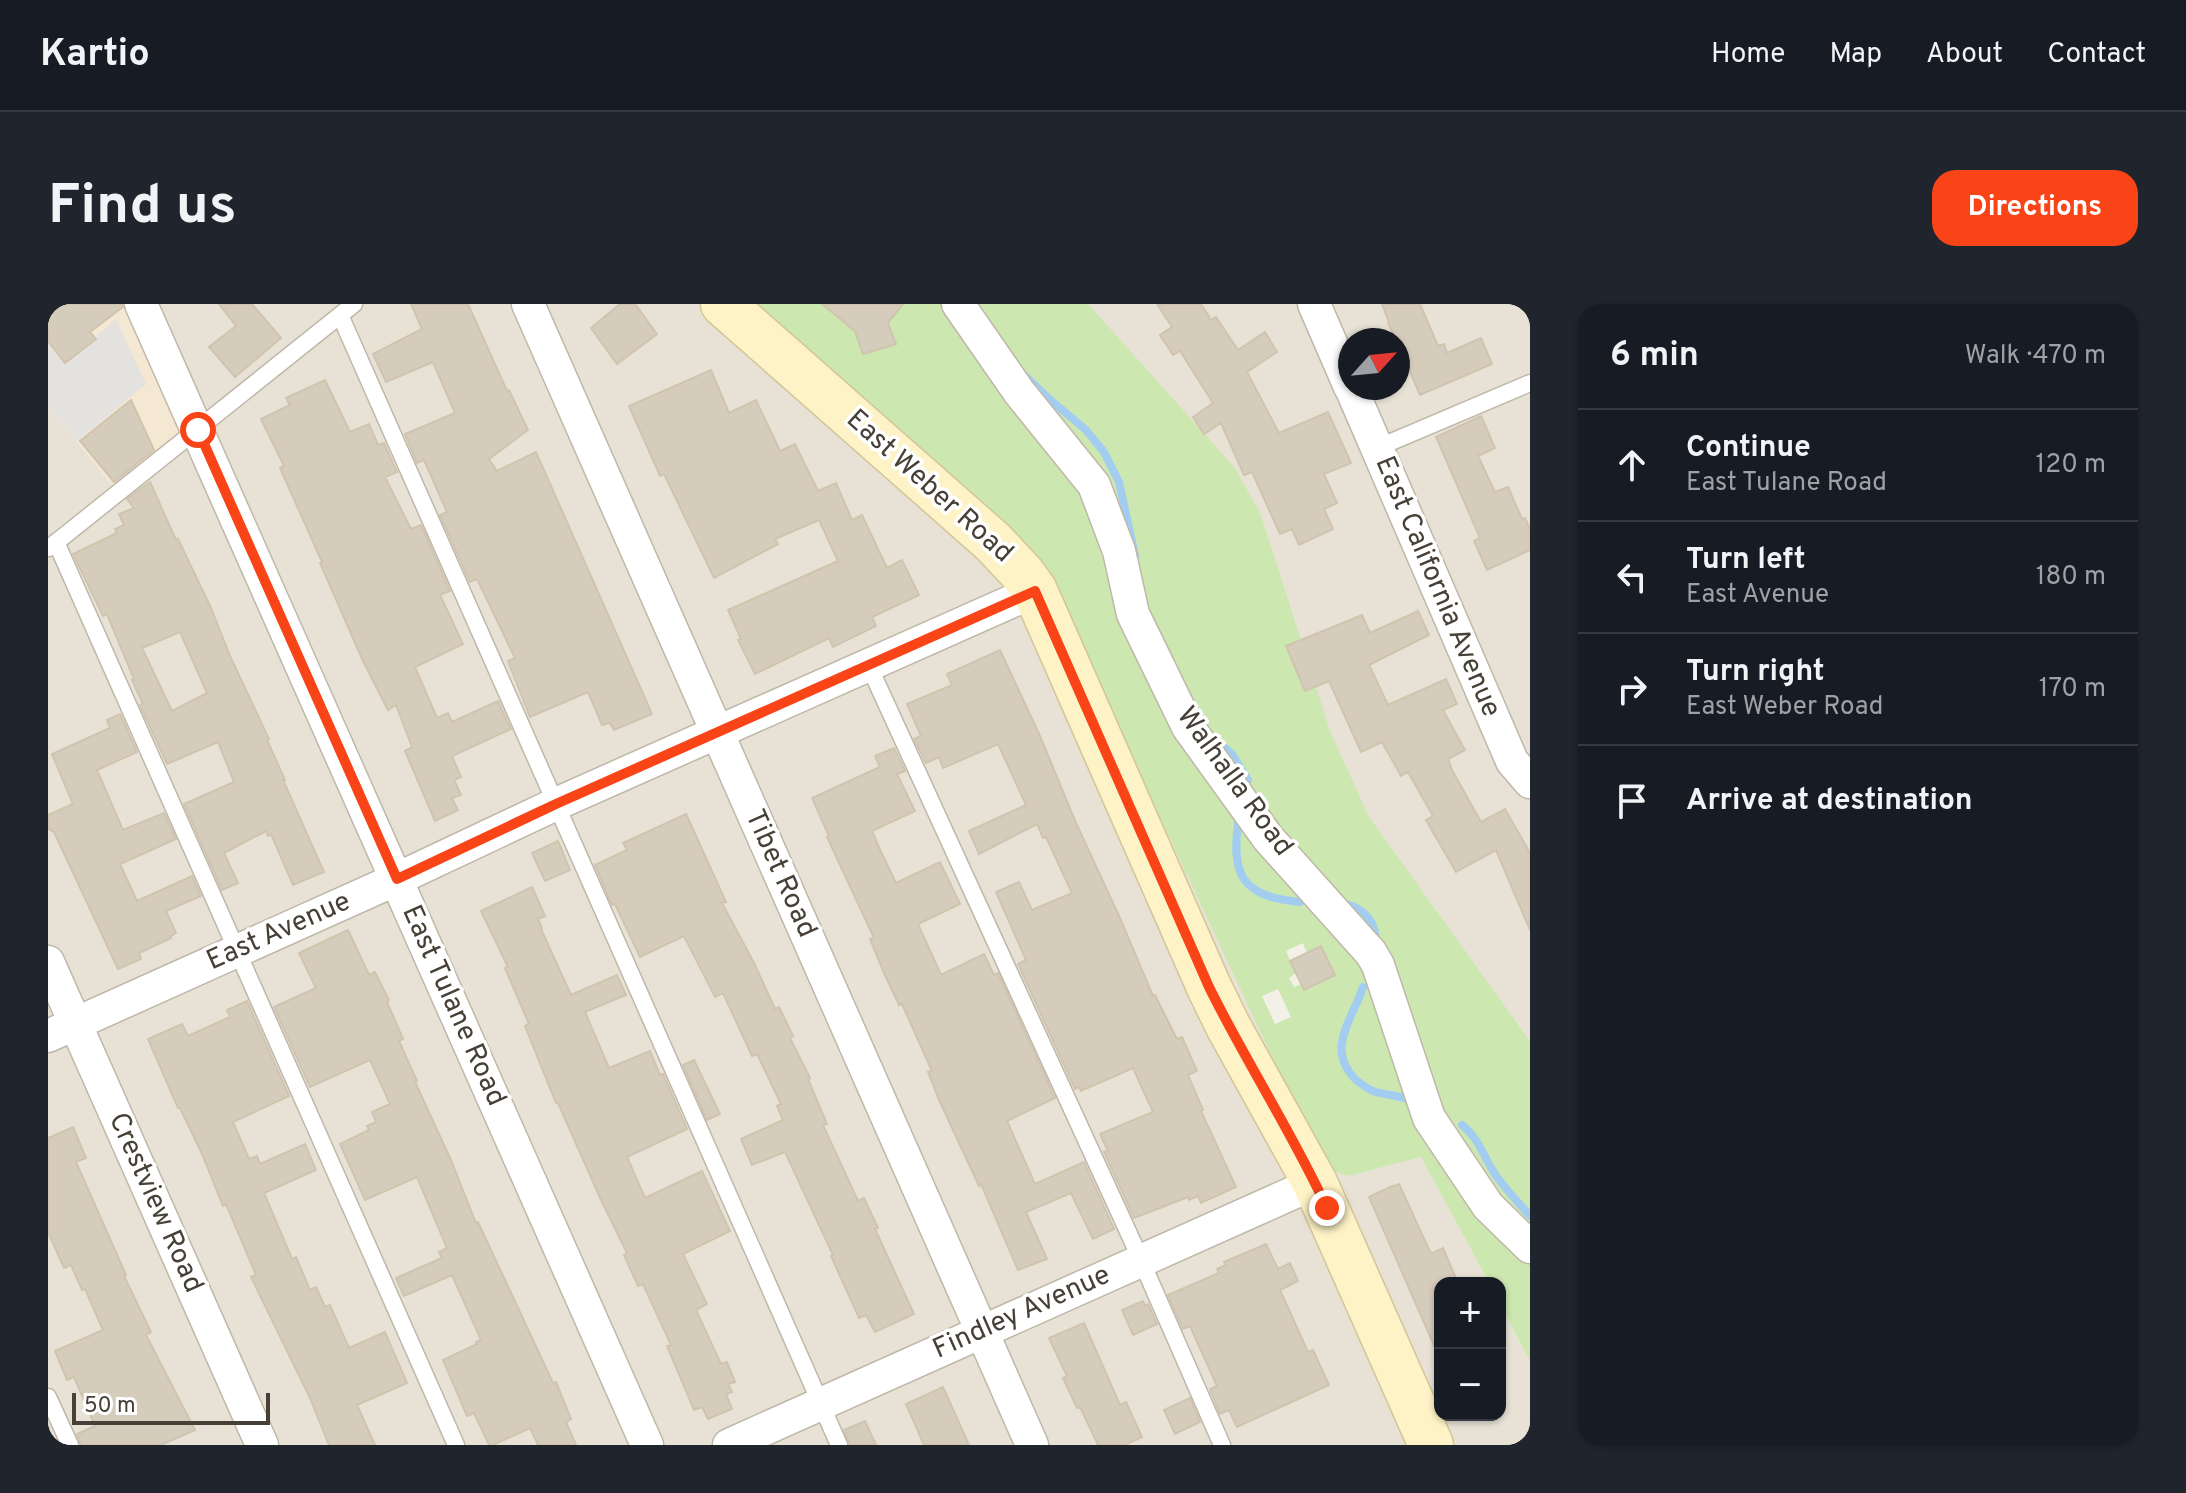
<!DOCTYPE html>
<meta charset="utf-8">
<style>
:root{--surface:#171b24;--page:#20242c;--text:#f1f3f6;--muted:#9ea1a6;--line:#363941;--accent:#f94418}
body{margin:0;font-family:Overpass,sans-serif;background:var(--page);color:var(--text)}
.controls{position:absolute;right:24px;bottom:24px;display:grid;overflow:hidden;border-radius:16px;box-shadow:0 2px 6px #0004}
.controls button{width:72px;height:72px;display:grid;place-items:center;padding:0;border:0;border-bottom:2px solid var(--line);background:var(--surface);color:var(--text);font:40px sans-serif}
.compass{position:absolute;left:1290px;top:24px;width:72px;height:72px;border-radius:50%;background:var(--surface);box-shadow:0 2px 6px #0004;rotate:63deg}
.scale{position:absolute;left:24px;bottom:20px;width:198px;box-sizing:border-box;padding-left:8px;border:4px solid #464036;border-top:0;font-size:22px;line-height:28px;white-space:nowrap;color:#464036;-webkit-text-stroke:6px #fff;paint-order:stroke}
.stop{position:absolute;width:24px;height:24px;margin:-18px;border:6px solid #f94418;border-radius:50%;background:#fff}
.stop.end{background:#f94418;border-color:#fff;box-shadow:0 2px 8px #0008}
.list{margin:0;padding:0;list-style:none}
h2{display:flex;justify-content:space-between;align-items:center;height:104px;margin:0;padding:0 32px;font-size:34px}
h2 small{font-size:26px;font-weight:400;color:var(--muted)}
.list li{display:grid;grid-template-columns:52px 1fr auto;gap:24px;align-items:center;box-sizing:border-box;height:112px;padding:0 32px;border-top:2px solid var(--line)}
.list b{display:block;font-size:30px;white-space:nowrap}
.list p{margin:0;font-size:26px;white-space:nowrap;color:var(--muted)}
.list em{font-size:26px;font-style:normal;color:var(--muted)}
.icon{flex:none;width:44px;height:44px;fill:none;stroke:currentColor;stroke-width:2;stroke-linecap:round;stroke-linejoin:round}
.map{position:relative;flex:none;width:1482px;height:1141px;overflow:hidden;border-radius:24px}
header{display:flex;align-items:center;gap:48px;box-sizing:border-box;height:112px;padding:0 40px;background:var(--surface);border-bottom:2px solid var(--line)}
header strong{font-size:38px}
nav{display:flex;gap:44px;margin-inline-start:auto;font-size:28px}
.intro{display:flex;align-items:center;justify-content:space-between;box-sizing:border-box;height:192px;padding:0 48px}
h1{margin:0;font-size:56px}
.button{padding:20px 36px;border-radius:24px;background:var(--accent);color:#fff;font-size:28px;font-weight:700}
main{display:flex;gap:48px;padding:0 48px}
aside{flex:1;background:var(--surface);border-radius:24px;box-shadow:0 2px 6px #0004}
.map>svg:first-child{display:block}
.residential{fill:#e7e2d5;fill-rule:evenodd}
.commercial{fill:#f5e8d2}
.green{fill:#cce7b0;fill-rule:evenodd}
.parking{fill:#e4e2df}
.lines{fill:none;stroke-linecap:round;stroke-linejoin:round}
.stream{stroke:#a3cdf0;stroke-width:8}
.building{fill:#d5ccbc;stroke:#d0c4af;stroke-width:2;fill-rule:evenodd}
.lane-casing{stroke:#bfb8a9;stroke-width:19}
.street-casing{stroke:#bfb8a9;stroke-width:35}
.secondary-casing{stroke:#d3c597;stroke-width:47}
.lane{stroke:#fff;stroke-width:16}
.street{stroke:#fff;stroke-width:32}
.secondary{stroke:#fef3c6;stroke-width:44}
.route{stroke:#f94418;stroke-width:10}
.labels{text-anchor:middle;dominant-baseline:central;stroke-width:7;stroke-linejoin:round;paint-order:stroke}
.street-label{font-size:28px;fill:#464036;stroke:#fff}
</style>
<header>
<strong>Kartio</strong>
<nav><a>Home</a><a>Map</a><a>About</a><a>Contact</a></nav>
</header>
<div class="intro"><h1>Find us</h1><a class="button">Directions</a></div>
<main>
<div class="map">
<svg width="1482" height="1141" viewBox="0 0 1482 1141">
<rect width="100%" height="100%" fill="#f3f0e7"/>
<!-- residential -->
<path class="residential" d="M 98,0 L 888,0 L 983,250 L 1301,872 L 1373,853 L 1441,979 L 1392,979 L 1392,1111 L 1452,1111 L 1452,1000 L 1482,1057 L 1482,1141 L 0,1141 L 0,101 L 75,195 Z
M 1040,0 L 1482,0 L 1482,737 L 1320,513 L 1282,427 ZM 1302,36 L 1350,36 L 1350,84 L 1302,84 Z"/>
<!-- commercial -->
<path class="commercial" d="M 0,0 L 98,0 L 154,127 L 75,195 L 0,101 Z"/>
<!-- green -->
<path class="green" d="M 706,0 L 774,0 L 847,39 L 840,19 L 849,7 L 841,0 L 1040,0 L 1187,164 L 1213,211 L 1282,427 L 1321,513 L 1482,737 L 1482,1057 L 1452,1000 L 1452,979 L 1441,979 L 1373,853 L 1301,872 L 1276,864 L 1003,280 ZM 1255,639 L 1259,649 L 1272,642 L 1256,686 L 1253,680 L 1246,683 L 1241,674 L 1248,669 L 1238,647 ZM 1230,685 L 1243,713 L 1227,720 L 1214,692 Z"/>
<!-- parking -->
<path class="parking" d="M 68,15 L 98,80 L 29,137 L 0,101 L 0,37 L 17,59 Z"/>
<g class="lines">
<!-- stream -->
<path class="stream" d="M 977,72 L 1000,94 L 1038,126 L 1056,148 L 1071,178 L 1087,251
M 1165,434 L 1184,450 L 1200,476
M 1191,514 C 1182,570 1193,593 1252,598
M 1298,600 C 1317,605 1328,618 1328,639
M 1315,683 C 1305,715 1277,744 1307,775 C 1313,780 1320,786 1328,788 C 1338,791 1348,791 1359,795
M 1414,821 C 1432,835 1436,855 1449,873 C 1459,887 1471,899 1482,912"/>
</g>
<!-- building -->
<path class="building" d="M 0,0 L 74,0 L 75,3 L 42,28 L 48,35 L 17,59 L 0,37 Z
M 171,0 L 204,0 L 233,34 L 187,73 L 161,43 L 188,22 Z
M 363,0 L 420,0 L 459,87 L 461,86 L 480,126 L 441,155 L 449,167 L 488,148 L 604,410 L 566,426 L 562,419 L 554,421 L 540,388 L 482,413 L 460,357 L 467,354 L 429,275 L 422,278 L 392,211 L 399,208 L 376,156 L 369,159 L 357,130 L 407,109 L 385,58 L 338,78 L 325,50 L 374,25 Z
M 572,0 L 587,0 L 609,30 L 569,60 L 543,24 Z
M 774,0 L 855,0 L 840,19 L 848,40 L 815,50 L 807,27 Z
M 1109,0 L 1153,0 L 1163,16 L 1168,13 L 1190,46 L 1217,28 L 1229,48 L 1199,68 L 1231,129 L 1280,108 L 1303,159 L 1276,170 L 1289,199 L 1276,205 L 1285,225 L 1251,241 L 1244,225 L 1232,230 L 1204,168 L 1196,171 L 1173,119 L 1156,130 L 1145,113 L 1165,99 L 1132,47 L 1125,51 L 1112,31 L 1124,23 Z
M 1334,0 L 1372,0 L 1390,42 L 1396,40 L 1399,49 L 1433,34 L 1444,60 L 1372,91 L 1350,40 L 1350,36 L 1348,36 L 1340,19 L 1341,18 Z
M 663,66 L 681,109 L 708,96 L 732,147 L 747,140 L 770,187 L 788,179 L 804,216 L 814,211 L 839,264 L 854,256 L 871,291 L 824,313 L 828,322 L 785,343 L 781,334 L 707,370 L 690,336 L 693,335 L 680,306 L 790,257 L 771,216 L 727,235 L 730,240 L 666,274 L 616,170 L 612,172 L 581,102 Z
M 277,76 L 302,128 L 321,120 L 330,141 L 336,139 L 349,168 L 337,173 L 363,225 L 373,221 L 402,287 L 392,291 L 415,340 L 367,363 L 389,414 L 400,409 L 404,418 L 450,397 L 463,425 L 404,452 L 413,473 L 406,476 L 413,491 L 404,494 L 410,506 L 387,517 L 357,447 L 364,443 L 348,401 L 340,406 L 315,357 L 272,259 L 274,258 L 232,164 L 236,162 L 213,115 L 242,101 L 238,94 Z
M 83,96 L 106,146 L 66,178 L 32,137 Z
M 1433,112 L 1447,144 L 1430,152 L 1447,188 L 1460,183 L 1474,215 L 1477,214 L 1482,225 L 1482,246 L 1439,266 L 1426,237 L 1432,234 L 1388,133 Z
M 102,178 L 128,236 L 130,235 L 163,304 L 182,352 L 221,435 L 219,436 L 237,476 L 235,476 L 276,568 L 245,581 L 223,530 L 220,532 L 218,527 L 176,549 L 190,579 L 174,586 L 136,500 L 186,478 L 170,438 L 119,460 L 92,401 L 95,400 L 84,376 L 86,375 L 59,310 L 55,312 L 25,250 L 69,229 L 67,225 L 76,221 L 71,210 L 86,204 L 79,195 ZM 132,328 L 159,389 L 124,407 L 94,344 Z
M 1370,307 L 1381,331 L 1321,361 L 1340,401 L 1398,375 L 1409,400 L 1395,406 L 1417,446 L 1400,455 L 1404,466 L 1433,518 L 1457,505 L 1482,549 L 1482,626 L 1448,546 L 1408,568 L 1378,516 L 1385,512 L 1360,468 L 1353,472 L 1334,438 L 1313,448 L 1281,377 L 1257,387 L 1238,342 L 1314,311 L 1322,329 Z
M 952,346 L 992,432 L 1028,519 L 1072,614 L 1105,692 L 1107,691 L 1129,735 L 1134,733 L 1149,767 L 1140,771 L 1155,806 L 1153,807 L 1188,883 L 1153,899 L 1150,892 L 1141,896 L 1140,893 L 1086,914 L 1056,848 L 1060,847 L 1052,830 L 1105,808 L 1085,764 L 1033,787 L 1031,783 L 1027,785 L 970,660 L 978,656 L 948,588 L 971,578 L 984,606 L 1024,589 L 998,533 L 995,534 L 989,520 L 931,550 L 921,527 L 978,501 L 950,440 L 895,464 L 891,453 L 878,459 L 866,435 L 873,432 L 859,400 L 904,381 L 899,370 Z
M 72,410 L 89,448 L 49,466 L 75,526 L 116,509 L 128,535 L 72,560 L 89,597 L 144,572 L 153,592 L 118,607 L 128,629 L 123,632 L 123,634 L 91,649 L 93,655 L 70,665 L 6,528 L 0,525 L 0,511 L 25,500 L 4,450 L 62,424 L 59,416 Z
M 846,444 L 857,467 L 849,470 L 867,507 L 824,527 L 833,548 L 848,579 L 892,558 L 912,600 L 870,620 L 893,671 L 936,650 L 946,671 L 950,669 L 1007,794 L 959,817 L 987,880 L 1036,858 L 1066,925 L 1045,935 L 1023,889 L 978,908 L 999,955 L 970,966 L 933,880 L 931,882 L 892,798 L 880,768 L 884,767 L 854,700 L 851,701 L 836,669 L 822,635 L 826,634 L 779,533 L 781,532 L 764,494 L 832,463 L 827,452 Z
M 638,510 L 678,598 L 674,599 L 706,659 L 727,705 L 731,703 L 745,732 L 742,734 L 762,774 L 760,775 L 779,820 L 775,821 L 810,897 L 816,894 L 830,924 L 827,925 L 866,1010 L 827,1028 L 818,1011 L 811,1014 L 783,952 L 785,951 L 737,848 L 704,861 L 693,835 L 735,816 L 729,802 L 733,800 L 709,750 L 704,752 L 675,689 L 667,693 L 636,632 L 592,653 L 567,600 L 564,601 L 547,561 L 579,546 L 575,539 Z
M 510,537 L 522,566 L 497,577 L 484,549 Z
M 484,583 L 497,612 L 490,615 L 494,624 L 493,625 L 523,691 L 569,671 L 578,691 L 537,708 L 561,764 L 602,747 L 612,771 L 615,770 L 639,825 L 579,853 L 597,894 L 654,867 L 682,927 L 635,950 L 659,1000 L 648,1006 L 673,1060 L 679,1058 L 687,1078 L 680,1080 L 684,1088 L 678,1090 L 684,1105 L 660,1115 L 654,1103 L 646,1106 L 619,1042 L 623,1041 L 595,980 L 590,982 L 576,951 L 579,949 L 553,896 L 510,799 L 508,799 L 477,722 L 481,720 L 457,664 L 460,663 L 433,607 Z
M 300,626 L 321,671 L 327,668 L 341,696 L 339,698 L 355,735 L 351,737 L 369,777 L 367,778 L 402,854 L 428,919 L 430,918 L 505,1079 L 508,1078 L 523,1115 L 518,1118 L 528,1141 L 490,1141 L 482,1124 L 445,1141 L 441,1141 L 426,1109 L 419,1112 L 395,1056 L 429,1040 L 428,1038 L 433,1036 L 404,971 L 356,992 L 348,974 L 394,954 L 391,948 L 399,944 L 369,873 L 317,896 L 292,840 L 321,826 L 319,822 L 328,818 L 324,808 L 342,800 L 322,756 L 262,783 L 226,703 L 268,684 L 251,649 Z
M 1273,642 L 1287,671 L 1256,686 L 1242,657 Z
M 199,697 L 241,792 L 185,818 L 201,855 L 209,852 L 212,860 L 257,840 L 268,866 L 216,889 L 244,955 L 248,953 L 262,986 L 268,983 L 277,1003 L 282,1001 L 301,1044 L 337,1028 L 359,1079 L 309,1101 L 327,1141 L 281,1141 L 262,1094 L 203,973 L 208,971 L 178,900 L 175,902 L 154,850 L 132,804 L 130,804 L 100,735 L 134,720 L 140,732 L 182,713 L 179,706 Z
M 646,756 L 672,810 L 659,816 L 635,761 Z
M 25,823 L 38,854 L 28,858 L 78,971 L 76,972 L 103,1028 L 98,1031 L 147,1126 L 113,1141 L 33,1141 L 29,1130 L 47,1122 L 26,1073 L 19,1076 L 7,1047 L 55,1026 L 37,985 L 34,986 L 23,961 L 16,964 L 0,928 L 0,834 Z
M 1351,880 L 1383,950 L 1395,944 L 1410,979 L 1392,979 L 1392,1055 L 1321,893 L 1344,882 L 1344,883 Z
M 1218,940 L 1230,965 L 1242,959 L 1250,977 L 1232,986 L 1260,1048 L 1265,1046 L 1281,1081 L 1189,1123 L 1181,1106 L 1172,1110 L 1162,1085 L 1169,1082 L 1142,1022 L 1135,1025 L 1120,991 L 1171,969 L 1169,965 L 1178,961 L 1176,958 Z
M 1095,997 L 1097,1002 L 1100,1000 L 1109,1020 L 1085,1031 L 1074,1006 Z
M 1036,1019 L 1072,1101 L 1078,1098 L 1094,1133 L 1077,1141 L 1050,1141 L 1032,1103 L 1029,1104 L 1015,1074 L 1019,1072 L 1001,1034 Z
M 895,1083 L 921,1141 L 876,1141 L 858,1100 Z
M 1142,1094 L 1152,1118 L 1127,1130 L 1116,1106 Z
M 817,1117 L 828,1141 L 802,1141 L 796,1126 Z"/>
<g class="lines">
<!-- lane casing -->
<g class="lane-casing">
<path id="lane" d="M 292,11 L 791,1141
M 1329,144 L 1482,79
M 8,238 L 408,1141
M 1,244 L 306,0
M 821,362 L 1093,956 L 1174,1141
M 0,1093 L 22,1141"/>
</g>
<!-- street casing -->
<g class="street-casing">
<path id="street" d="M 93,0 L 599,1141
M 480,0 L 984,1141
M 910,0 L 971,88 L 1046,181 L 1071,247 L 1085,310 L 1140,423 L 1220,534 L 1323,649 L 1330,661 L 1381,814 L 1440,902 L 1482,943
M 1266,0 L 1302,83
M 1303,84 L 1464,457 L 1482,478
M 0,658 L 214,1141
M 0,732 L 349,575 L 508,500 L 987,287
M 681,1141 L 1267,879"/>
</g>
<!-- secondary casing -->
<g class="secondary-casing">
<path id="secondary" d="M 675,0 L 945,238 L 975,270 L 987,287 L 1161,683 L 1180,722 L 1267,879 L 1383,1141"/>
</g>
<!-- lane -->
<use href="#lane" class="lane"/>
<!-- street -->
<use href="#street" class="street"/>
<!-- secondary -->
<use href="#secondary" class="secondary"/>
</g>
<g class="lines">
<!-- route -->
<path class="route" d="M 150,126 L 349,575 L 508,500 L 987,287 L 1161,683 C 1198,758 1244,828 1279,904"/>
</g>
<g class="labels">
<!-- street labels -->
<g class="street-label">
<text transform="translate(881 183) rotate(42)">East Weber Road</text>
<text transform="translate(1389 283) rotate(67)">East California Avenue</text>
<text transform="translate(1186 478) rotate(54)">Walhalla Road</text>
<text transform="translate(732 570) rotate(66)">Tibet Road</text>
<text transform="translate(231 628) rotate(-24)">East Avenue</text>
<text transform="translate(405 702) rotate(66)">East Tulane Road</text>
<text transform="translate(107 899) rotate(66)">Crestview Road</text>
<text transform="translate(974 1009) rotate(-24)">Findley Avenue</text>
</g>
</g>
</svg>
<div class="controls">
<button>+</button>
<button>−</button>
</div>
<svg class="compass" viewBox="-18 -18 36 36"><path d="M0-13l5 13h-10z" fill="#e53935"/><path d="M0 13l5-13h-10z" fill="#9ea1a6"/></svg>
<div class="scale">50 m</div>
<div class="stop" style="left:150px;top:126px"></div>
<div class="stop end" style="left:1279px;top:904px"></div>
</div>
<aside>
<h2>6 min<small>Walk · 470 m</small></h2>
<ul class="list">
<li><svg class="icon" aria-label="ahead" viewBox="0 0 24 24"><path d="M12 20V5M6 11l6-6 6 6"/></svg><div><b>Continue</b><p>East Tulane Road</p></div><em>120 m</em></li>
<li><svg class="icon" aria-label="left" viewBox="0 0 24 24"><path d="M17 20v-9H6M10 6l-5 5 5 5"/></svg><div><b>Turn left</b><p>East Avenue</p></div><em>180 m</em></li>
<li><svg class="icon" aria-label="right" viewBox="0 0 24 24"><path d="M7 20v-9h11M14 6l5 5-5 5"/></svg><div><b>Turn right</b><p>East Weber Road</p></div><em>170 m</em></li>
<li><svg class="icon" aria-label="arrive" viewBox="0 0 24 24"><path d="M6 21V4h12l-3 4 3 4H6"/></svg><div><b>Arrive at destination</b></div></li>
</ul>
</aside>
</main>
